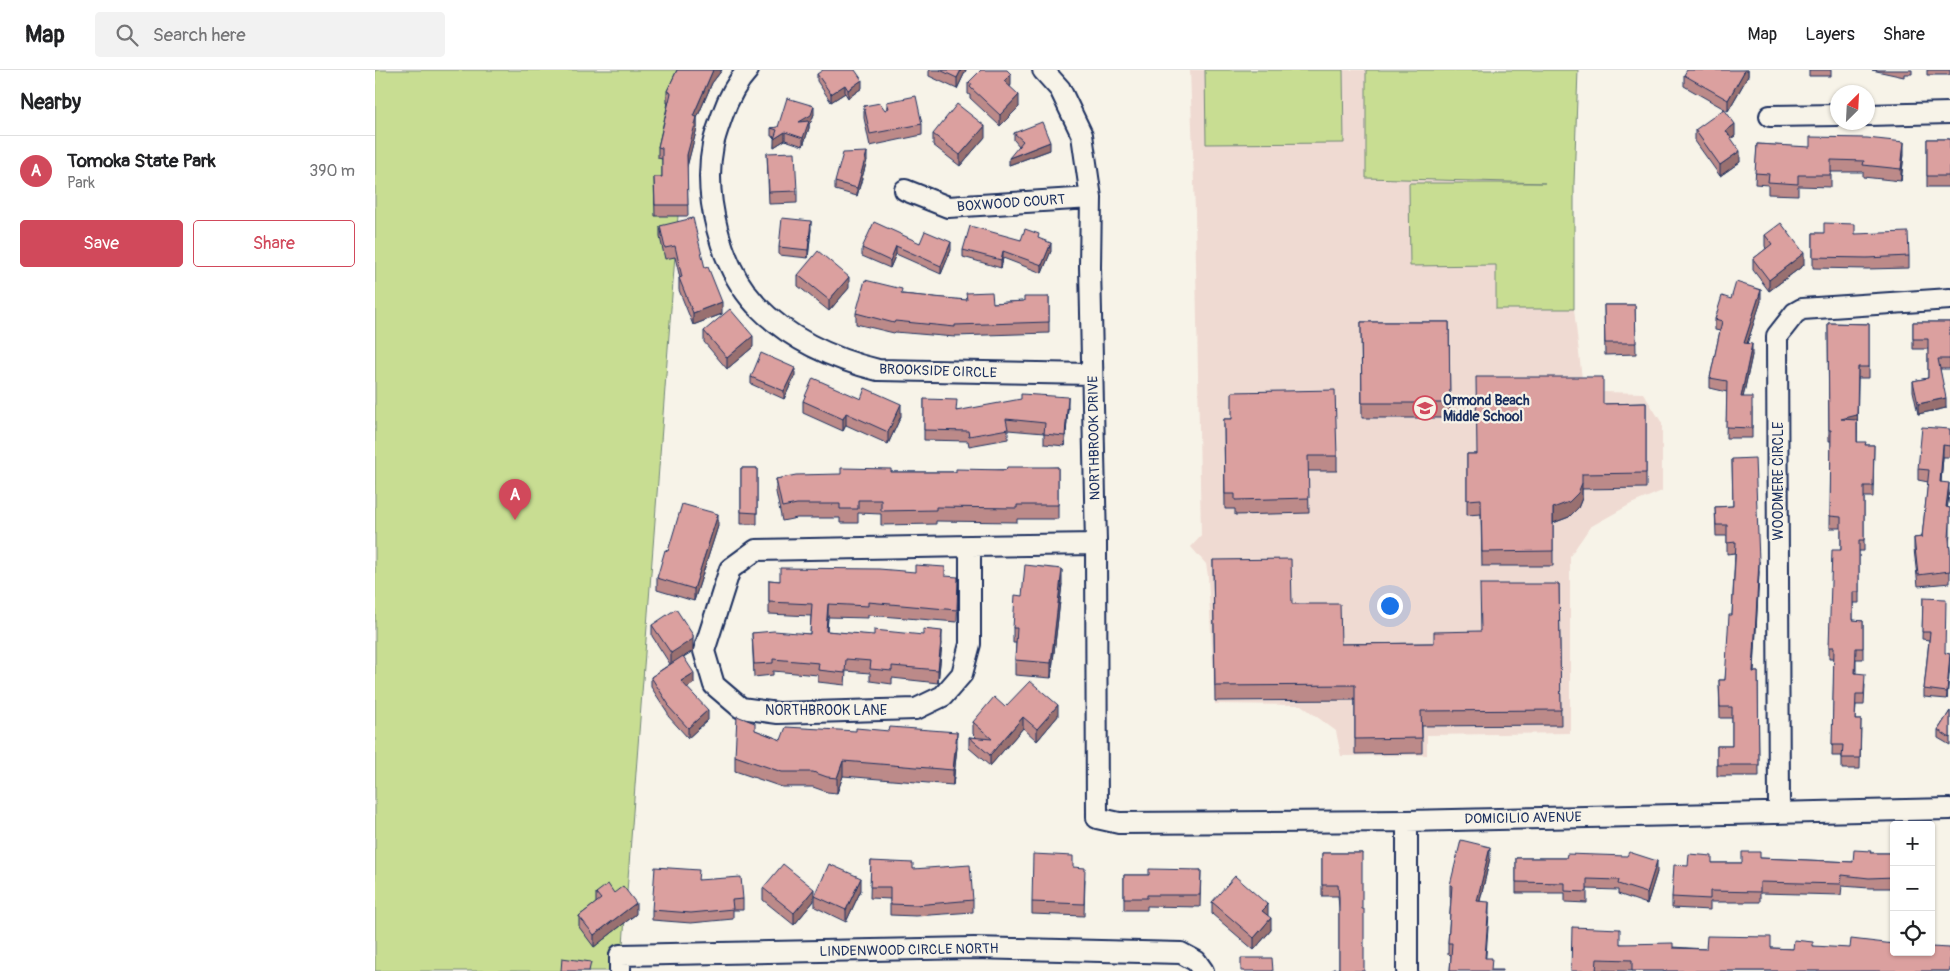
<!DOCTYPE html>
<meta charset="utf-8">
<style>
:root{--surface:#fff;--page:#f2f2f2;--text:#202124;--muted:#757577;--line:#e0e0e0;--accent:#d1495b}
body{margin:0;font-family:Pangolin,sans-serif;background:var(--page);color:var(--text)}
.controls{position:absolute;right:15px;bottom:15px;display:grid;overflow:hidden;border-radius:5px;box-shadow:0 1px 4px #0004}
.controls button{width:45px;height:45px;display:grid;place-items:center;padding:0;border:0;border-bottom:1px solid var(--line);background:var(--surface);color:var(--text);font:25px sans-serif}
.compass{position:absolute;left:1455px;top:15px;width:45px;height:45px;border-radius:50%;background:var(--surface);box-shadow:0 1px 4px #0004;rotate:24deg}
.you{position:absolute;left:1014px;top:535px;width:18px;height:18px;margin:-12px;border:4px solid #fff;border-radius:50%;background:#1a73e8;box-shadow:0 0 0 8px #1a73e833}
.badge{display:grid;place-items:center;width:32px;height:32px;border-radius:50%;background:var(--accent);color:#fff;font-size:16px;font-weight:700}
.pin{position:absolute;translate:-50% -41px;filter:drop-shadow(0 1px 2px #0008)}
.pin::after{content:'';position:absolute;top:26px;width:18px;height:15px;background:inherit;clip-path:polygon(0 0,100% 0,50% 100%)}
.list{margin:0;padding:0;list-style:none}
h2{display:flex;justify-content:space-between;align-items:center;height:65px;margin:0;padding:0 20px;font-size:21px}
h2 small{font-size:16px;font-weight:400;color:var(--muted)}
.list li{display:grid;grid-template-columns:32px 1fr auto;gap:15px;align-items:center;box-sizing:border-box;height:70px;padding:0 20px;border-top:1px solid var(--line)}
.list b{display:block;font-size:19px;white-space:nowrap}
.list p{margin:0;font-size:16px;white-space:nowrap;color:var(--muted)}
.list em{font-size:16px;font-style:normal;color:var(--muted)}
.actions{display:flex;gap:10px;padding:15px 20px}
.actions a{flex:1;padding:11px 0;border:1px solid var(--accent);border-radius:5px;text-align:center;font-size:18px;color:var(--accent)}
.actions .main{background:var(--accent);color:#fff}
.icon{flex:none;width:28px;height:28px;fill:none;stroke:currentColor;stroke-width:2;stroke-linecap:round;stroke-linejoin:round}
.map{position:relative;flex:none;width:1575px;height:901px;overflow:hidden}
header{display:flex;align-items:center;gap:30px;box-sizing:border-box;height:70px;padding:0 25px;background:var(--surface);border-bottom:1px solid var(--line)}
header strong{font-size:24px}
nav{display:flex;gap:28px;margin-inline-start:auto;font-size:18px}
.search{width:350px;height:45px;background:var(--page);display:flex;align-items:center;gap:12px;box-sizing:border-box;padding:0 18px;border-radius:5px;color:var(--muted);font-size:19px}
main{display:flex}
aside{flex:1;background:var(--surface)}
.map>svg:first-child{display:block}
.built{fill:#efdad2}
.green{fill:#c8dd92;stroke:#728678}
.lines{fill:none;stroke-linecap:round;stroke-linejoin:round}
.minor-casing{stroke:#1b2f5e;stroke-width:24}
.minor{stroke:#f7f3e8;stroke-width:20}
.wall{fill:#bc8a89;stroke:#1b2f5e}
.shaded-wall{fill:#99706f;stroke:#1b2f5e}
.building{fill:#dba09f;stroke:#1b2f5e}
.labels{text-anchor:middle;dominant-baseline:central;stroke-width:4.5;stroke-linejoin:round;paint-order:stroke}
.street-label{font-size:14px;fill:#1b2f5e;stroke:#f7f3e8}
.poi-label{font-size:14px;font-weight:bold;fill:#1b2f5e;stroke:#f7f3e8;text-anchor:start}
</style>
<header>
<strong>Map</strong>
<div class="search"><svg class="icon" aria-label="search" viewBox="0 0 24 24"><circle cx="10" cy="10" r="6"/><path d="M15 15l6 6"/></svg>Search here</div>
<nav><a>Map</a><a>Layers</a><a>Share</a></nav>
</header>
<main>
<aside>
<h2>Nearby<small></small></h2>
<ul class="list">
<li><span class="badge">A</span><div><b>Tomoka State Park</b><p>Park</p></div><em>390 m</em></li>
</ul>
<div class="actions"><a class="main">Save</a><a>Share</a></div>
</aside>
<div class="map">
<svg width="1575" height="901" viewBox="0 0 1575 901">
<rect width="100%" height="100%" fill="#f7f3e8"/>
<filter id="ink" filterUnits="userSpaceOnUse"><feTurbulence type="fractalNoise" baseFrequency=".02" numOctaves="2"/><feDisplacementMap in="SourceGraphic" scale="10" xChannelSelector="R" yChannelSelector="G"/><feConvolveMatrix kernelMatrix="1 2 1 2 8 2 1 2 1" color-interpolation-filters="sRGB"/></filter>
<g filter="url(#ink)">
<!-- built -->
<path class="built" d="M 815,0 L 1203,0 L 1199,113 L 1199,239 L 1207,309 L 1228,322 L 1268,323 L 1287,353 L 1287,421 L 1256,434 L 1215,457 L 1195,486 L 1195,663 L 1052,665 L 1052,685 L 966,686 L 961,661 L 926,635 L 840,634 L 833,506 L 831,494 L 816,477 L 826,466 L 820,142 Z"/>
<!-- green -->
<path class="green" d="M 0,0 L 314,0 L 246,901 L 0,901 Z
M 830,0 L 968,0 L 969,73 L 831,74 Z
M 991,0 L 1203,0 L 1199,113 L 1199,239 L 1121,239 L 1121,195 L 1035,196 L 1034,113 L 1170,113 L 991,108 Z"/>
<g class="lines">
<!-- minor casing -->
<g class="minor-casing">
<path id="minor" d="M 373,0 C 361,13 353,29 347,46 C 344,55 340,65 338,75 C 328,126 345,196 381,235 C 414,269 458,289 503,300 L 717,304
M 668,0 L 685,19 L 707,65 L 716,128 L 715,197 L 721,474 L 722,748 L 744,753 L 1032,751 L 1575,739
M 1492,45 L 1575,43
M 1395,46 L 1462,45
M 530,120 L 573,137 L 716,128
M 595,476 L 595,574 L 587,604 L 568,626 L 541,639 L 403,643 L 366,638 L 339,615 L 329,581 L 355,499 L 381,480 Z
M 595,476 L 721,474
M 1404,742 L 1402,266 L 1420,243 L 1427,239 L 1575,229
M 1032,751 L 1032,901
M 245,901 L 245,885 L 599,878 L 806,883 L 821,891 L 828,901"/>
</g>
<!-- minor -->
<use href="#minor" class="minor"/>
</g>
<!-- wall -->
<path class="wall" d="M 302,0 L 347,0 L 337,13 L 322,48 L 322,58 L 312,96 L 313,146 L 280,146 L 279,107 L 287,107 L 287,89 L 283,88 L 283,77 L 293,33 L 292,33 L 292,21 Z
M 554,0 L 591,0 L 582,19 L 554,6 Z
M 1373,0 L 1373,6 L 1353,41 L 1309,16 L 1309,5 Z
M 1434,0 L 1456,0 L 1456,6 L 1434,6 Z
M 1497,0 L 1537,0 L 1537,4 L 1529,4 L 1529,7 Z
M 1552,0 L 1575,0 L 1575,5 L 1552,5 Z
M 442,4 L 487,18 L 473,28 L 470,23 L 456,32 L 442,11 Z
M 593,13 L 636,15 L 635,17 L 644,37 L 625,56 L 595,28 L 595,25 L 593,24 Z
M 512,32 L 547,54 L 547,65 L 495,76 L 489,48 L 489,36 L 510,40 L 512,40 Z
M 439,44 L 436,52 L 434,54 L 434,58 L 428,76 L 410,70 L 399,77 L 400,67 L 396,66 L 396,58 L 403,57 Z
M 1320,60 L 1360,66 L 1356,68 L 1365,92 L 1345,106 L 1320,71 Z
M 639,63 L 675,80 L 634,95 L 644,76 L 639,70 Z
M 558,64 L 610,67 L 585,96 L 558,75 Z
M 1552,69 L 1575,69 L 1575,107 L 1574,107 L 1574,117 L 1552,117 Z
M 1382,74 L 1529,84 L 1526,111 L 1488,107 L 1488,102 L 1456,102 L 1456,117 L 1423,116 L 1423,125 L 1393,124 L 1393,115 L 1380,114 Z
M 392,83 L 422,121 L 422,133 L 394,134 Z
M 492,90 L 482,126 L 460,120 L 460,112 Z
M 285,156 L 330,198 L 347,244 L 318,255 L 304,220 L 304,208 L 305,208 L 300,187 L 290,189 L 285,167 Z
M 436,159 L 433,188 L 404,185 L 404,177 Z
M 1438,163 L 1480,164 L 1534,186 L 1534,198 L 1492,199 L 1438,198 Z
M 1390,165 L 1429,195 L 1394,221 L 1378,200 L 1378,189 L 1391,179 L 1390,176 Z
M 664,169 L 676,181 L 667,203 L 628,188 L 626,198 L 588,187 L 588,180 L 646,170 Z
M 545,173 L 576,180 L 566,204 L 521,184 L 515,198 L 487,186 L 487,178 Z
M 423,205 L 474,218 L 454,241 L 423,216 Z
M 527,224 L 618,233 L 649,231 L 674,227 L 674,263 L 580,266 L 580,267 L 520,262 L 519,263 L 481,254 L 481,243 Z
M 1356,229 L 1386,231 L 1372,273 L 1377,285 L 1368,327 L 1377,338 L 1377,368 L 1351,368 L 1352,322 L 1335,318 L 1335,308 L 1345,261 L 1340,260 L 1340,249 Z
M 1229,235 L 1260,235 L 1261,284 L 1230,285 Z
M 986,252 L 1074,252 L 1075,348 L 987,348 Z
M 1538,252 L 1575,252 L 1575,299 L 1565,299 L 1571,338 L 1543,344 L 1538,321 L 1538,311 L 1553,308 L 1553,279 L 1538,279 Z
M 1453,253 L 1494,254 L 1494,308 L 1483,308 L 1482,372 L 1491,375 L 1499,375 L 1498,427 L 1489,427 L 1489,481 L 1484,481 L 1484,533 L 1478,533 L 1478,550 L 1488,551 L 1488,589 L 1481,589 L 1481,603 L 1490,615 L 1489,635 L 1481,635 L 1480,650 L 1486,650 L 1485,699 L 1467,699 L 1467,686 L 1457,686 L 1459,588 L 1454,588 L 1454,577 L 1466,480 L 1466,458 L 1455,458 L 1456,371 L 1454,371 Z
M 329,261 L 378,277 L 352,299 L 329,272 Z
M 420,305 L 409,329 L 376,314 L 376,307 Z
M 486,329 L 526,346 L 513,374 L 471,355 L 468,361 L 428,343 L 428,331 Z
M 549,329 L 582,341 L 693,338 L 690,376 L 669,374 L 669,363 L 633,360 L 633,369 L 594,376 L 593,371 L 549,370 Z
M 1271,333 L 1271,418 L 1207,419 L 1207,428 L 1203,438 L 1194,447 L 1178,453 L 1178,496 L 1107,496 L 1106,444 L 1092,445 L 1092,384 L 1102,384 L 1228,334 Z
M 849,349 L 857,349 L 962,386 L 962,401 L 933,401 L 934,443 L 860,445 L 860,439 L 850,439 Z
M 1575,359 L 1575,387 L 1568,387 L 1566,412 L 1574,424 L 1572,437 L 1575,438 L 1575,465 L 1574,473 L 1575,481 L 1575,513 L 1543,516 L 1539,479 L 1539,468 L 1547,467 L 1553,412 L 1543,410 L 1543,399 Z
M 1357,389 L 1384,502 L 1379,602 L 1383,602 L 1384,706 L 1342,706 L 1342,676 L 1357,676 L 1357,648 L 1345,648 L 1344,610 L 1350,610 L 1357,545 L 1360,483 L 1352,484 L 1352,466 L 1341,466 L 1340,437 L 1358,436 Z
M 683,397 L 683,449 L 642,449 L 642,452 L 561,451 L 561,454 L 506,455 L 506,444 L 483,443 L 483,453 L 465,453 L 465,448 L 422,448 L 407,451 L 401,422 L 401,409 L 516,402 L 581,402 Z
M 366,398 L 382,398 L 382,454 L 366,454 Z
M 343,456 L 319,531 L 282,520 L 282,508 L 293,481 Z
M 838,490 L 917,534 L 966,574 L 1059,573 L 1106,561 L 1184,514 L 1186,655 L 1047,656 L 1047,683 L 980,684 L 980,630 L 840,631 Z
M 570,507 L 583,520 L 582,552 L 493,545 L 493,548 L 453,547 L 452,561 L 567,573 L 563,613 L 517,608 L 517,614 L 495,611 L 495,603 L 471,601 L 470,615 L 443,612 L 443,605 L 398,601 L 398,605 L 379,607 L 377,563 L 435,564 L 436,546 L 394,544 L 394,510 L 405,511 Z
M 687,514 L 676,608 L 640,605 L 640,590 L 641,573 L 638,573 L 638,558 L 647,526 Z
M 1548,528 L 1570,583 L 1575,584 L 1572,629 L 1549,627 L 1549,619 L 1554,570 L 1547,569 Z
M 277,555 L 318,576 L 318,581 L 308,587 L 319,613 L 312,618 L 333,650 L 313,668 L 293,646 L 293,643 L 276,617 L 276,607 L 295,594 L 277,566 Z
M 630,637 L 683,646 L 662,671 L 648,658 L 615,696 L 594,678 L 594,667 L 602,668 L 598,664 L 598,652 Z
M 1575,641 L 1575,675 L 1563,668 L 1563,660 Z
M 380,660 L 406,670 L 582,677 L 578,715 L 468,706 L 462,723 L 452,722 L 438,717 L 407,717 L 360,701 L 360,686 Z
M 947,783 L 987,783 L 964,899 L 964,838 L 963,826 L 947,826 Z
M 1495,783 L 1519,783 L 1519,818 L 1494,818 L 1467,816 L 1466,825 L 1385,823 L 1385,832 L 1335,832 L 1335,840 L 1297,838 L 1297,827 L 1313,796 L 1337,793 L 1367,793 L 1385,788 L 1478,792 Z
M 1115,788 L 1105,831 L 1114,844 L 1075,901 L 1076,885 L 1073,884 L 1073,873 L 1076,827 L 1075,826 L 1075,815 Z
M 1141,788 L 1191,788 L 1282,802 L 1272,834 L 1243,824 L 1243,820 L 1212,819 L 1212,833 L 1190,832 L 1190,823 L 1141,823 Z
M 496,791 L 538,799 L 598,830 L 598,842 L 541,846 L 515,845 L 515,829 L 495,828 Z
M 698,797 L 710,809 L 709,846 L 657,844 L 657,832 Z
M 826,800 L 825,837 L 772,836 L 772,840 L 749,840 L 749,805 L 774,805 Z
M 324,810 L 368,829 L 368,840 L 358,840 L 358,849 L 316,853 L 277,850 L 277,840 Z
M 388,818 L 439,831 L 419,855 L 388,830 Z
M 486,820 L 471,852 L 440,837 L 440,826 Z
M 221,823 L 239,823 L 261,844 L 219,877 L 204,857 L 204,846 L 221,833 Z
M 837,832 L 893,846 L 896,860 L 879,880 L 837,844 Z
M 1197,857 L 1245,874 L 1331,879 L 1396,878 L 1418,879 L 1438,876 L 1575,901 L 1252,901 L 1222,900 Z"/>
<!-- shaded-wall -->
<path class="shaded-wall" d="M 338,0 L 347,0 L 337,13 L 322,48 L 322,58 L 312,97 L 312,85 L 318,46 Z
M 586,0 L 591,0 L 582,19 L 582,8 Z
M 1370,0 L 1373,0 L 1373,6 L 1353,41 L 1353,30 Z
M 636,4 L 636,15 L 629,23 L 629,11 Z
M 487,10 L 487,18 L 473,28 L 473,20 Z
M 470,15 L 470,23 L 456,32 L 456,24 Z
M 644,25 L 644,37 L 625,56 L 625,45 Z
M 439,36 L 439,44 L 436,52 L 434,54 L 434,58 L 428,76 L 428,68 L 424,52 Z
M 1360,54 L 1360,66 L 1351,72 L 1351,61 Z
M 610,56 L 610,67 L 585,96 L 585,85 Z
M 410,62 L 410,70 L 399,77 L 399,69 Z
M 675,72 L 675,80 L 634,95 L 634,88 Z
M 1529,72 L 1529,84 L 1526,111 L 1526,99 Z
M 1365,81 L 1365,92 L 1345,106 L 1345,95 Z
M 492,82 L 492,90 L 482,126 L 482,118 Z
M 436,151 L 436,159 L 433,188 L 433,180 Z
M 576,172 L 576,180 L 566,204 L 566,196 Z
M 676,173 L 676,181 L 667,203 L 667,195 Z
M 521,176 L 521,184 L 515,198 L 515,191 Z
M 628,181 L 628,188 L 626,198 L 626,190 Z
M 1429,183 L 1429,195 L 1394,221 L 1394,210 Z
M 474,207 L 474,218 L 454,241 L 454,230 Z
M 1386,220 L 1386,231 L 1369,283 L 1369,273 Z
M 347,232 L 347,244 L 318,255 L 318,243 Z
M 378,266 L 378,277 L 352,299 L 352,288 Z
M 1377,274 L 1377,285 L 1366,337 L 1366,327 Z
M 1483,297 L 1482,383 L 1466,349 Z
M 420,298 L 420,305 L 409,329 L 409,321 Z
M 693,327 L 693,338 L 690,376 L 690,366 Z
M 1571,328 L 1571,338 L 1543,344 L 1543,334 Z
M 526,334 L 526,346 L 513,374 L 513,362 Z
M 471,343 L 471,355 L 468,361 L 468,349 Z
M 1568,375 L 1568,387 L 1565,423 L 1565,412 Z
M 1207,413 L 1207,428 L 1203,438 L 1194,447 L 1178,453 L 1178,438 Z
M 1574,413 L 1574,424 L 1571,449 L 1571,437 Z
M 343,444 L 343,456 L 319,531 L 319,519 Z
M 1384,491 L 1384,502 L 1378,613 L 1378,602 Z
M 687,499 L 687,514 L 676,608 L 676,593 Z
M 453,534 L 453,547 L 451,573 L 451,561 Z
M 567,561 L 567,573 L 563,613 L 563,600 Z
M 318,565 L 318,581 L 296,595 L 296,583 Z
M 1575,587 L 1575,594 L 1572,629 L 1572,622 Z
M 319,603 L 319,613 L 306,622 L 306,611 Z
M 683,635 L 683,646 L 662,671 L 662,659 Z
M 333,640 L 333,650 L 313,668 L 313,658 Z
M 648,647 L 648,658 L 615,696 L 615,685 Z
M 582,662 L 582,677 L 578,715 L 578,700 Z
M 468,691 L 468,706 L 462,723 L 462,708 Z
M 1115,777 L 1115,788 L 1102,843 L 1102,831 Z
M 1282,791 L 1282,802 L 1272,834 L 1272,823 Z
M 486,808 L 486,820 L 471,852 L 471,840 Z
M 439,819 L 439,831 L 419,855 L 419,843 Z
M 1114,832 L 1114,844 L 1110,899 L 1110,888 Z
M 261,833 L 261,844 L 219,877 L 219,865 Z
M 893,835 L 893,846 L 887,841 Z
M 896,848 L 896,860 L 879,880 L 879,868 Z"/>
<!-- building -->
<path class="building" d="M 302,0 L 338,0 L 318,46 L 322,47 L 312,85 L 313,135 L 280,135 L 279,107 L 287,107 L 287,78 L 283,77 L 296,23 L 292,21 Z
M 448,0 L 480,0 L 487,10 L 473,20 L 470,15 L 456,24 L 442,4 Z
M 565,0 L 586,0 L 582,8 Z
M 606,0 L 632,0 L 636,4 L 629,11 L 644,25 L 625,45 L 595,17 L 597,14 L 593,13 Z
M 1312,0 L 1370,0 L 1353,30 L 1309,5 Z
M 541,26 L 547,54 L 495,64 L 489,36 L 505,33 L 510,40 L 514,38 L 512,32 Z
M 412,28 L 439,36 L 436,45 L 424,52 L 434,51 L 428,68 L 410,62 L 399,69 L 402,60 L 396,58 L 403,57 Z
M 582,34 L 610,56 L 585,85 L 558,64 Z
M 1349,39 L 1360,54 L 1351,61 L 1365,81 L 1345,95 L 1320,60 Z
M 667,52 L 675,72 L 634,88 L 648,71 L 639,63 Z
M 1435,67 L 1492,68 L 1529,72 L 1526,99 L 1488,95 L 1489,91 L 1456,90 L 1456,105 L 1423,105 L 1423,114 L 1393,112 L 1394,104 L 1380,103 L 1382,74 L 1435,77 Z
M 1552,69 L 1575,69 L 1575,96 L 1574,96 L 1574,106 L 1552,106 Z
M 420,82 L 422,121 L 394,122 L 392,83 Z
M 492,82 L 482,118 L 460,112 L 468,83 Z
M 318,148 L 330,198 L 333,197 L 347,232 L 318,243 L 304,208 L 307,207 L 300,176 L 290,178 L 285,156 Z
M 407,148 L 436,151 L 433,180 L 404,177 Z
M 499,152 L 545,173 L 550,161 L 576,172 L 566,196 L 521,176 L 515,191 L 487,178 Z
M 1406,153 L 1429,183 L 1394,210 L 1378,189 L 1397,174 L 1390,165 Z
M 1449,153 L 1480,154 L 1480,164 L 1533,162 L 1534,186 L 1492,188 L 1438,187 L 1438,163 L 1449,163 Z
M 595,156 L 646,170 L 650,159 L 664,164 L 663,168 L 676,173 L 667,195 L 628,181 L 626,190 L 588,180 Z
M 443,181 L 474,207 L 454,230 L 423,205 Z
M 490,210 L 527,219 L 526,224 L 592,230 L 591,223 L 617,222 L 618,233 L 649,231 L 649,227 L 674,227 L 674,252 L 580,255 L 580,257 L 520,251 L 519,253 L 481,243 Z
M 1361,212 L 1386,220 L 1369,273 L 1377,274 L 1366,327 L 1377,327 L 1377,358 L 1351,357 L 1352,311 L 1335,308 L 1347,251 L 1340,249 L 1347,226 L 1356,229 Z
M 1229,235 L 1260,235 L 1261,273 L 1230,273 Z
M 355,239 L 378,266 L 352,288 L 329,261 Z
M 986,252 L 1074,252 L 1075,333 L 987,333 Z
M 1538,252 L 1575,252 L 1575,289 L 1563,289 L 1571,328 L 1543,334 L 1538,311 L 1553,308 L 1553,269 L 1538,269 Z
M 1453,253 L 1494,254 L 1494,297 L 1483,297 L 1482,345 L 1466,349 L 1482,350 L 1482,372 L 1491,372 L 1490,375 L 1499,375 L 1498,416 L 1489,416 L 1489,470 L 1484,470 L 1484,522 L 1478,522 L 1478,550 L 1488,551 L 1488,578 L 1481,578 L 1480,603 L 1490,604 L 1489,624 L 1481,624 L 1480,650 L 1486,650 L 1485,688 L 1467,688 L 1468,675 L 1457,675 L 1459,577 L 1454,577 L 1457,480 L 1466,480 L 1466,447 L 1455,446 L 1456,360 L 1454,360 Z
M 386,283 L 420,298 L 409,321 L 376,307 Z
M 1101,307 L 1228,307 L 1228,334 L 1271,333 L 1271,403 L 1207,404 L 1207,413 L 1203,423 L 1194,432 L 1178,438 L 1178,481 L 1107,482 L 1106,429 L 1092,430 L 1092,384 L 1102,384 Z
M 438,308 L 486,329 L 490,318 L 526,334 L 513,362 L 471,343 L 468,349 L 428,331 Z
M 960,320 L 962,386 L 933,386 L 934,428 L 860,430 L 860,424 L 850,424 L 849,349 L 857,349 L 857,322 Z
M 646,324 L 693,327 L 690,366 L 669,364 L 670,353 L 631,349 L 633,359 L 594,366 L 593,361 L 549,360 L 549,329 L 582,330 L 581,341 L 646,329 Z
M 1547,357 L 1575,359 L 1575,376 L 1568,375 L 1565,412 L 1574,413 L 1571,437 L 1575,438 L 1575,453 L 1574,468 L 1575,481 L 1575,501 L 1543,505 L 1539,468 L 1547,467 L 1554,400 L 1543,399 Z
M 1380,388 L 1384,491 L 1378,602 L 1383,602 L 1384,695 L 1342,695 L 1342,676 L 1357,676 L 1357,637 L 1345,637 L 1344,610 L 1350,610 L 1354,545 L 1357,545 L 1361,472 L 1352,473 L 1352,455 L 1341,455 L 1340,437 L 1358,436 L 1357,389 Z
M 632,397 L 683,397 L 683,435 L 642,435 L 642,438 L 561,437 L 561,440 L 506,441 L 506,430 L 483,430 L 483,439 L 465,439 L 465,434 L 422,434 L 407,437 L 401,409 L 421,405 L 466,404 L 466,398 L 516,399 L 516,402 L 581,402 L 581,399 L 631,400 Z
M 366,398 L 382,398 L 382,443 L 366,442 Z
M 307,434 L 343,444 L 319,519 L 282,508 L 290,480 L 293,481 Z
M 916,489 L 917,534 L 965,534 L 966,574 L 1059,573 L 1059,562 L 1106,561 L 1105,514 L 1184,514 L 1186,640 L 1046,641 L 1047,668 L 980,669 L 980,615 L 840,616 L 838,490 Z
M 540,495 L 570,497 L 570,506 L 583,507 L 582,540 L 493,532 L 493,536 L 453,534 L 451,561 L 499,565 L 499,560 L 548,565 L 548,559 L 567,561 L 563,600 L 517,596 L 517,601 L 495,599 L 496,591 L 471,589 L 470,603 L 443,600 L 444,593 L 398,589 L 398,593 L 379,594 L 377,563 L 399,561 L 435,564 L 437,534 L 394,532 L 394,510 L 405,511 L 405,498 L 504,499 L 540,502 Z
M 650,495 L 687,499 L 676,593 L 640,590 L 642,558 L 638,558 L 640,525 L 647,526 Z
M 1548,528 L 1571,529 L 1570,583 L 1575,584 L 1572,622 L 1549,619 L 1555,562 L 1547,562 Z
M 301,539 L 318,565 L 318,569 L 296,583 L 277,555 Z
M 308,586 L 319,603 L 306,611 L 333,640 L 313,658 L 293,636 L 294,635 L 276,607 Z
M 655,611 L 683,635 L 662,659 L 648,647 L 615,685 L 594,667 L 617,669 L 598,652 L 619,627 L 630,637 Z
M 1575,641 L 1575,668 L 1563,660 Z
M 362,646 L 380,653 L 380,660 L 406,670 L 411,657 L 481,661 L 481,658 L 514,661 L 515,657 L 582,662 L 578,700 L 468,691 L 462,708 L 452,707 L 438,702 L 407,702 L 360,686 Z
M 1086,770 L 1115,777 L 1102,831 L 1114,832 L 1110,888 L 1117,888 L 1116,900 L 1128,900 L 1128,901 L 1075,901 L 1077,873 L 1073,873 L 1077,815 L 1075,815 Z
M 1479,780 L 1496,781 L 1495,783 L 1519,783 L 1519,807 L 1494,808 L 1467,805 L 1466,814 L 1385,812 L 1385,822 L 1335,821 L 1335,829 L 1297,827 L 1299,795 L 1313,796 L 1314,784 L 1337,786 L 1337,793 L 1367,793 L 1367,782 L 1385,782 L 1385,788 L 1478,792 Z
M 1254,782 L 1282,791 L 1272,823 L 1243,814 L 1244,810 L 1212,809 L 1212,822 L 1190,821 L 1190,813 L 1141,812 L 1141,788 L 1191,788 L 1192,784 L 1252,786 Z
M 947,783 L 987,783 L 987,839 L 989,839 L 989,901 L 958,901 L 958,899 L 964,899 L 964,827 L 963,815 L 947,815 Z
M 658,784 L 698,786 L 698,797 L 710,798 L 709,834 L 657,832 Z
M 496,791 L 538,793 L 538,799 L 595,795 L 598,830 L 541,835 L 515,834 L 515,817 L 495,817 Z
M 408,794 L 439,819 L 419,843 L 388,818 Z
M 454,794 L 486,808 L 471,840 L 440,826 Z
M 280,797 L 324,800 L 323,810 L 366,807 L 368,829 L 357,830 L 358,839 L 316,843 L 277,840 Z
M 774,799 L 826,800 L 825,825 L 772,825 L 772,828 L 749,828 L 749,805 L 774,805 Z
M 860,806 L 893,835 L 887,841 L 896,848 L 879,868 L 837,832 Z
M 233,814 L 239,823 L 248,816 L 261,833 L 219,865 L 204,846 L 226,829 L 221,823 Z
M 1197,857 L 1245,859 L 1245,874 L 1298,873 L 1298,878 L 1331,879 L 1332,866 L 1396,867 L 1396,878 L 1418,879 L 1419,870 L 1438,872 L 1438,876 L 1475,878 L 1476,869 L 1519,874 L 1519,882 L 1556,882 L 1556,877 L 1575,878 L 1575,901 L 1257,901 L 1257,890 L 1222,889 L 1221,901 L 1196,901 Z
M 187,888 L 216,892 L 214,901 L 186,901 Z
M 866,888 L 897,888 L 898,901 L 866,901 Z"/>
</g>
<!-- icons -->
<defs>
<g id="school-ring" transform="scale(1.25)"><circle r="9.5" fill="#f7f3e8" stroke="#d1495b" stroke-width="1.5"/><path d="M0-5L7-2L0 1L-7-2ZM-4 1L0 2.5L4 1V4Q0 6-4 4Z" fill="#d1495b"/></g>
</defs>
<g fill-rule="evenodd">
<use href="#school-ring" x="1050" y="338"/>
</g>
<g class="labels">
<!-- street labels -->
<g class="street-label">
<text transform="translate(636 133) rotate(-4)">BOXWOOD COURT</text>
<text transform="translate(563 301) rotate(2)">BROOKSIDE CIRCLE</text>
<text transform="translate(719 368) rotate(-91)">NORTHBROOK DRIVE</text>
<text transform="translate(1403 411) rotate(-90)">WOODMERE CIRCLE</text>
<text x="451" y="640">NORTHBROOK LANE</text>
<text transform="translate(1148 748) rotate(-1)">DOMICILIO AVENUE</text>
<text transform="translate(534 880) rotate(-1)">LINDENWOOD CIRCLE NORTH</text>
</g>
<!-- poi labels -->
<g class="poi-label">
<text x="1068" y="330">Ormond Beach<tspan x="1068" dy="16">Middle School</tspan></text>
</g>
</g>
</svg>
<div class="controls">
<button>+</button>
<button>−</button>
<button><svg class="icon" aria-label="locate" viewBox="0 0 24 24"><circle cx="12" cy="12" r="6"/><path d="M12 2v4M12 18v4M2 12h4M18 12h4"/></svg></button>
</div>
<svg class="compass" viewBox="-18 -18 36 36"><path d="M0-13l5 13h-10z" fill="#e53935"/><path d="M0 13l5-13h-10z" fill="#757577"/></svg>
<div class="you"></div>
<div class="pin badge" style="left:140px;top:450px">A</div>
</div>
</main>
